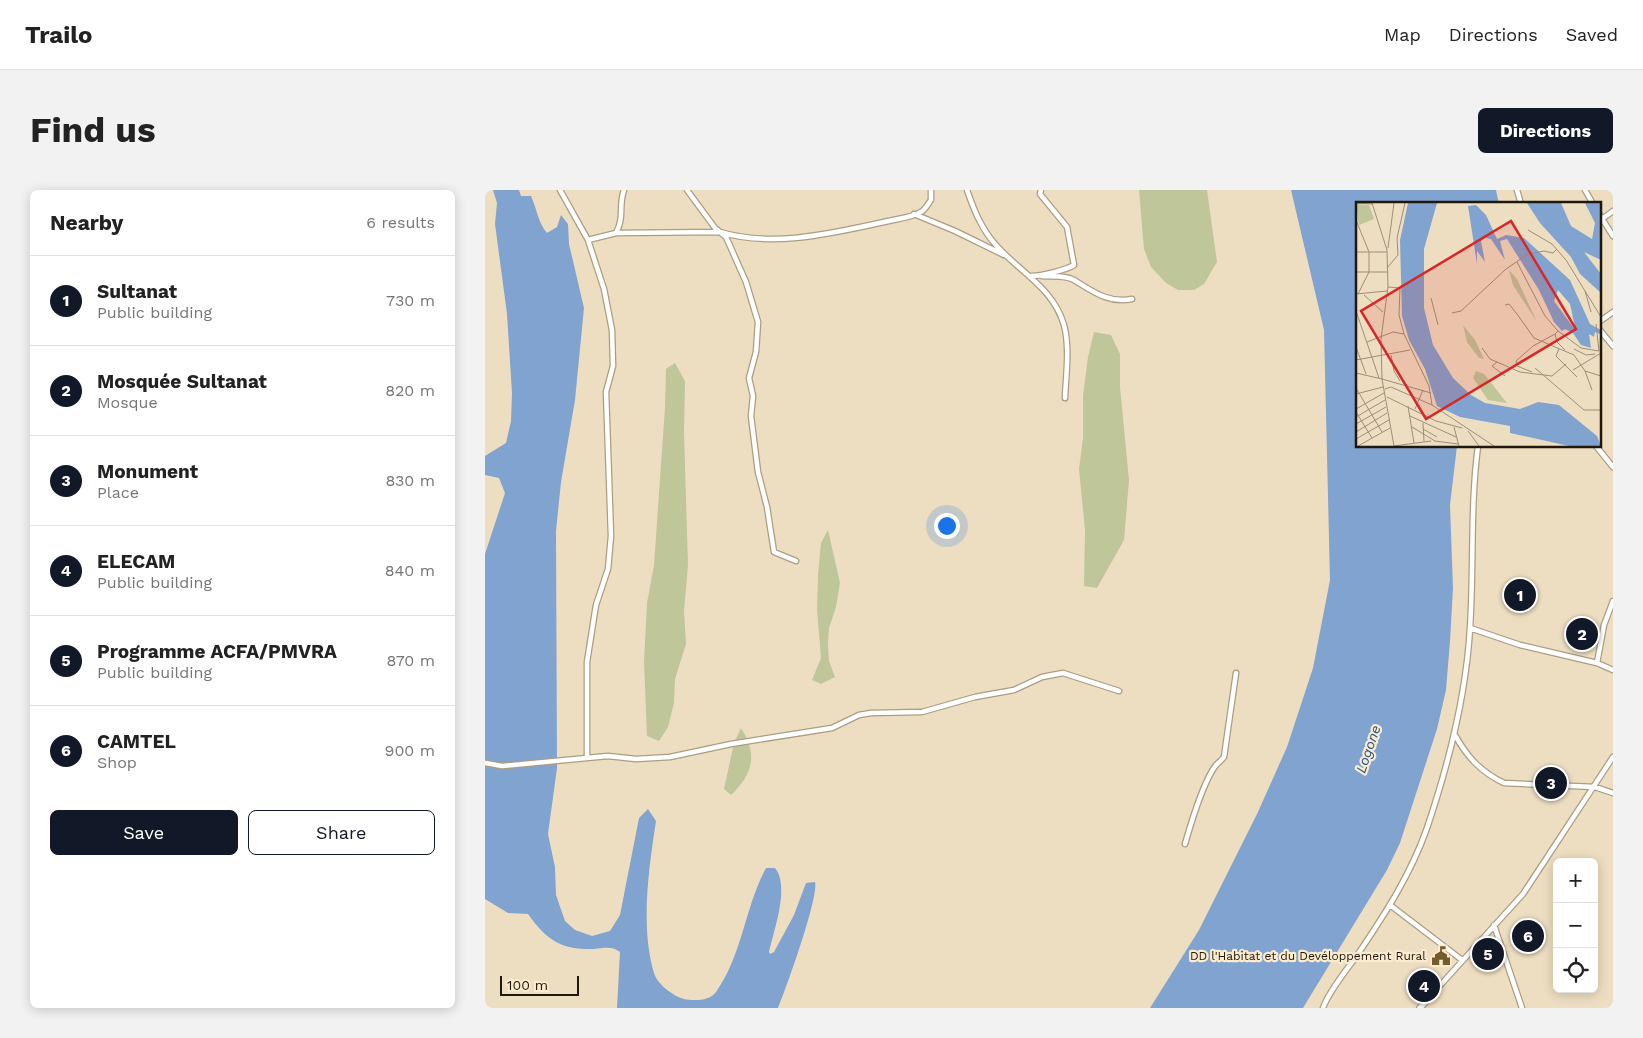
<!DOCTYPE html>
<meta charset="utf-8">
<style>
:root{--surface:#fff;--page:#f2f2f2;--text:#222;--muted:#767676;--line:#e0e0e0;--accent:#111827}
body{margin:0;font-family:"Work Sans",sans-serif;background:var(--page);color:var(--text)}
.controls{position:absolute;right:15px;bottom:15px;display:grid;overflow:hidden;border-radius:8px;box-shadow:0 2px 12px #0003}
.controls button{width:45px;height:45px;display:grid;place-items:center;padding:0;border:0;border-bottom:1px solid var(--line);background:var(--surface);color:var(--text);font:25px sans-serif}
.scale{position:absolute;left:15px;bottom:12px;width:79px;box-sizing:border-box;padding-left:5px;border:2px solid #1e180d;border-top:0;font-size:14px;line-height:18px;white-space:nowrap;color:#1e180d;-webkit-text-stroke:4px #fbebce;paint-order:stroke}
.you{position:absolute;left:461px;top:335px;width:18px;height:18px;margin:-12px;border:4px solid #fff;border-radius:50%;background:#1a73e8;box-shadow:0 0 0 8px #1a73e833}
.badge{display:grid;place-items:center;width:32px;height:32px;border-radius:50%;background:var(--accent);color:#fff;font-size:16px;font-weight:700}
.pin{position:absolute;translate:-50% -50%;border:2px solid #fff;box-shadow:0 1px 5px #0006}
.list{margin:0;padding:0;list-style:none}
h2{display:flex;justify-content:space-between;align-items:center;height:65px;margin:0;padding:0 20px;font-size:21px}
h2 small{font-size:16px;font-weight:400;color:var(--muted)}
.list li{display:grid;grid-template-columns:32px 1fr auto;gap:15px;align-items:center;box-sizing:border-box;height:90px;padding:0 20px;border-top:1px solid var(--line)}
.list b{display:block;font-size:19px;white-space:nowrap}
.list p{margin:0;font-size:16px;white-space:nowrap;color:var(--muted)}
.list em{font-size:16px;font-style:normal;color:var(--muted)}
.actions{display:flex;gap:10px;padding:15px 20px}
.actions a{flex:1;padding:11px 0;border:1px solid var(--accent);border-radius:8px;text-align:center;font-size:18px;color:var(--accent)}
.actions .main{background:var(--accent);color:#fff}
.icon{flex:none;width:28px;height:28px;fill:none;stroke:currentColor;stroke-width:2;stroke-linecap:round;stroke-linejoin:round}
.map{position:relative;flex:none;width:1128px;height:818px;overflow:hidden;border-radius:8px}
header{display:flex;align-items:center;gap:30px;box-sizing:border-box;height:70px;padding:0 25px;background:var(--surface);border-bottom:1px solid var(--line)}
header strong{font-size:24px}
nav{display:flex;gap:28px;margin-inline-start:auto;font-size:18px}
.intro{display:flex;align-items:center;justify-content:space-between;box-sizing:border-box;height:120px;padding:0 30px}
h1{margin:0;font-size:35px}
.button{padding:12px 22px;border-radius:8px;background:var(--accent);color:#fff;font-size:18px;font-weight:700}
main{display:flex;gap:30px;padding:0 30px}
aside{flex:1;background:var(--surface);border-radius:8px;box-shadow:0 2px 12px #0003}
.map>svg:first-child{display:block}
.green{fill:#bec69a}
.water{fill:#81a3cf}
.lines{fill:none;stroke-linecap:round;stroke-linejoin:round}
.minor-casing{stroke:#ac9d82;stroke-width:7}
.tertiary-casing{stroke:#ac9d82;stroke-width:8}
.minor{stroke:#fff;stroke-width:4.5}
.tertiary{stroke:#fff;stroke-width:5.5}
.labels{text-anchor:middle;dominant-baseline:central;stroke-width:4.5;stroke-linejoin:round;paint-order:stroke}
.poi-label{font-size:12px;fill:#1e180d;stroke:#fbebce;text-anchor:end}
.water-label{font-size:14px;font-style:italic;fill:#27548c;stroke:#fbebce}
.inset-road{fill:none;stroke:#9b8f79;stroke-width:1}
.view{fill:#d62828;fill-opacity:0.15;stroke:#d62828;stroke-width:2.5}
.inset-edge{fill:none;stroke:#1e180d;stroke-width:2.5}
</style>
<header>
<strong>Trailo</strong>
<nav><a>Map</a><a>Directions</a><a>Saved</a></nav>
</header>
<div class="intro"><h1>Find us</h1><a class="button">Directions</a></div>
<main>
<aside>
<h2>Nearby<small>6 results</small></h2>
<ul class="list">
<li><span class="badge">1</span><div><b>Sultanat</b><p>Public building</p></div><em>730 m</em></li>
<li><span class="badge">2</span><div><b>Mosquée Sultanat</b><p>Mosque</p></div><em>820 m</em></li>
<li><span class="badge">3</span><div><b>Monument</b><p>Place</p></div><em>830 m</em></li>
<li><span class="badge">4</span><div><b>ELECAM</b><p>Public building</p></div><em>840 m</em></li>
<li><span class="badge">5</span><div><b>Programme ACFA/PMVRA</b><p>Public building</p></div><em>870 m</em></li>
<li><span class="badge">6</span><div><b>CAMTEL</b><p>Shop</p></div><em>900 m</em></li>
</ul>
<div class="actions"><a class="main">Save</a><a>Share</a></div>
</aside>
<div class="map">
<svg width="1128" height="818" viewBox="0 0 1128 818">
<rect width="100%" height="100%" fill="#eedec1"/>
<!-- green -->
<path class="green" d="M 654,0 L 722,0 L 732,72 L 719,94 L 709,100 L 693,100 L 681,93 L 666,77 L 659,59 Z
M 609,142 L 626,145 L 635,164 L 635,197 L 644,290 L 639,350 L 612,398 L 599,396 L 600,340 L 594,279 L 598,248 L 598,206 L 603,167 Z
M 190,173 L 200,191 L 199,242 L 203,375 L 199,421 L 201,454 L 190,489 L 189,513 L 183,537 L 174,551 L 162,546 L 159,472 L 162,413 L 169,375 L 180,217 L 181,179 Z
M 343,340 L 355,393 L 351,417 L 344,438 L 343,454 L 344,471 L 350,487 L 336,494 L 327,490 L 336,468 L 332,420 L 333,385 L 336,353 Z
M 256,538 C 273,564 268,584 246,605 L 239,599 L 249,553 Z"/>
<!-- water -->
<path class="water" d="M 8,0 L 34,0 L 36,6 L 46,6 C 52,19 53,33 62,43 L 72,37 L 76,25 L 83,34 L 84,54 L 99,118 L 90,210 L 76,292 L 71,341 L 72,578 L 63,644 L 70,677 L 71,705 L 80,731 L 90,740 L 107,746 L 125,741 L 135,725 L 154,628 L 163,619 L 171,631 C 164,677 155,737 169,783 C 172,794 188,806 199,809 C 209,811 225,811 231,802 C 257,766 260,717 281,678 L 290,678 C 305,696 289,740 284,762 L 285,764 L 289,762 L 309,725 L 321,693 L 330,692 C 334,707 301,799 293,818 L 132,818 L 135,762 C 127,756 119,758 109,759 C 75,760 62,750 43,724 L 23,723 L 0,709 L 0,364 L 20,303 L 14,288 L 0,285 L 0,266 L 21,253 L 26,231 L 27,203 L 22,124 L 10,34 L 12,13 Z
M 806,0 L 1011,0 L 1014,14 L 872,14 L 872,256 L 972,256 L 965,315 L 968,398 L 965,451 L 961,500 L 952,539 L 915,653 L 902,680 L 818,818 L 665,818 L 714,740 L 772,624 L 802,557 L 828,478 L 845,390 L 839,140 Z"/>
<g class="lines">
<!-- minor casing -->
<g class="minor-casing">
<path id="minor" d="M 75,0 L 103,50
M 202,0 L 230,38 L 241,47 L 261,92 L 273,132 L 271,162 L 264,188 L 268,206 L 266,226 L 273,282 L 282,317 L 289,362 L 311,371
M 482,0 C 489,20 496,38 510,54 C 534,82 568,97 579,135 C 585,158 581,184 580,208
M 1032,0 L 1036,14
M 1100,0 L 1108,14
M 429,24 L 470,41 L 519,65
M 1114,24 L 1128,46
M 1117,29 L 1128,21
M 131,43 L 235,42 C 287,58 348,43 399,32 C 410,29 426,28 436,22 C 440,20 443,14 446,10 L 446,0
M 546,86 C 556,86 581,80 589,75 L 582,37 L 555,4 L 556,0
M 557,86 C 566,87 580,85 589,90 C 607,101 624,114 647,109
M 1114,132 L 1128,122
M 1114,139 L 1128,156
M 1111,256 L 1128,277
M 985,438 L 1035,455 L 1112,473 L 1128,480
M 1112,473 L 1119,435 L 1128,411
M 970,545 C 982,567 996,582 1019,593 L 1110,597 L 1128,603
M 102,568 L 102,472 L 111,415 L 123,379 L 126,346 L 121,202 L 128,176 L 127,140 L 119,99 L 103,50 L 131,43 C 140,26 133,17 139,0
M 0,573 L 17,576 L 123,566 L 151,569 L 185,567 L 246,554 L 347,538 L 374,525 L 386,523 L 437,522 L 490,507 L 529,500 L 557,487 L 578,483 L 634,501
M 700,654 C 706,633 718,592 731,575 C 734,572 736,571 739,567 L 751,483
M 905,715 L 977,770
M 1009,735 L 1037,818
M 941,811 L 1038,704 L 1128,567
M 838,818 C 843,802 863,778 873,764 C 900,724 926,684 942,638 C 964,573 981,507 985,438 C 989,377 985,317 993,256"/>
</g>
<!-- tertiary casing -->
<g class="tertiary-casing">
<path id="tertiary" d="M 935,818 L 941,811"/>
</g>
<!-- minor -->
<use href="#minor" class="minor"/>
<!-- tertiary -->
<use href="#tertiary" class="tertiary"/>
</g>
<!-- icons -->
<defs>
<g id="civic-bare" transform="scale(1.5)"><path d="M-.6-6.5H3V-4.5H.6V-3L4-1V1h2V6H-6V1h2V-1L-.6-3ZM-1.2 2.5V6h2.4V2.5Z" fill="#745d2d" stroke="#fbebce" stroke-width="2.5" paint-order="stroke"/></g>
</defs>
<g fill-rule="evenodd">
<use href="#civic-bare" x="956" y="766"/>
</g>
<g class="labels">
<!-- poi labels -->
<g class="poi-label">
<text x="941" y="766">DD l'Habitat et du Devéloppement Rural</text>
</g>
<!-- water labels -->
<g class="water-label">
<text transform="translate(883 559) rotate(-71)">Logone</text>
</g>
</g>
<!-- overview -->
<g transform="translate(871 12)">
<rect width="245" height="245" fill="#eedec1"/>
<path d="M 0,2 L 13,3 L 18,17 L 3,23 ZM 153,68 L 161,77 L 181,120 L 157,83 ZM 107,123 L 119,138 L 128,157 L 123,156 L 111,140 ZM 120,169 L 128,172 L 151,201 L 132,198 L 117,176 Z" fill="#bec69a"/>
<path d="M 52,1 L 81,1 L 68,47 L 68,106 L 77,143 L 97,176 L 115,193 L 129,201 L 164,207 L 182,200 L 203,203 L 241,234 L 245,244 L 213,244 L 154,231 L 154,224 L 104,215 L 81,204 L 69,167 L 53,138 L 46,114 L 44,38 ZM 171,1 L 205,1 L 215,24 L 236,37 L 239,21 L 229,1 L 245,1 L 245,58 L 228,50 L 245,72 L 245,91 L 224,72 L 215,55 L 184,21 ZM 120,3 L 130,13 L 141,37 L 150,33 L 168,36 L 214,78 L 234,122 L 245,128 L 244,132 L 239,130 L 238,135 L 233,132 L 235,146 L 225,143 L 217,131 L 209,127 L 206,129 L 198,120 L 183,88 L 151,37 L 144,39 L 149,58 L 135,37 L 129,36 L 125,39 L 129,60 L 121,49 L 121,62 L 112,4 ZM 202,88 L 214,102 L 220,129 L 198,99 Z" fill="#81a3cf" fill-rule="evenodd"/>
<path class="inset-road" d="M 0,1 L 16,2M 16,1 L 31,48 L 32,85 L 25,137 L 26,177 L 75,191M 0,18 L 13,50 L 13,70 L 2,92M 172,28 L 196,42 L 210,58 L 229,89 L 235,110M 32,46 L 38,1M 0,50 L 31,50M 161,60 L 189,114 L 202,129 L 199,132 L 201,140 L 209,148M 31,66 L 42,53 L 41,36 L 49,1M 0,70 L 32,70M 32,85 L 44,86 L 43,113 L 48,132 L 73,184 L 76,203 L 138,244M 229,89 L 245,115M 0,92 L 31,89M 8,93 L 27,110M 75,96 L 82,123M 149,103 L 153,102 L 161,112 L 178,136 L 218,153 L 229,169 L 245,174M 0,109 L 23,176M 96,111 L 105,109 L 150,67 L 172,52 L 188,49 L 197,51 L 201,47M 240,122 L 243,149M 202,129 L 225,146 L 243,149M 11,140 L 37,130 L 48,132M 0,145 L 10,172M 245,145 L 245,162M 126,146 L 134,157 L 164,170 L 196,174 L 210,162M 203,147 L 200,154 L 221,175M 218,147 L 230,153 L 239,152M 35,153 L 38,169 L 44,179M 0,158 L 54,148M 141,160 L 136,164 L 149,174M 179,166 L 228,208 L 245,208 L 245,186M 217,168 L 245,151M 229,169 L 236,188M 176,170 L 161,164 L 160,159 L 177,144 L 199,132M 0,171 L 26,177 L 38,244M 0,186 L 26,230M 29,187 L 35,185 L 76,203M 0,192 L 27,185M 31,195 L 80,219 L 106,226M 52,204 L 58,241M 0,207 L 28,191M 59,207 L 67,188M 0,210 L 16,236M 54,214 L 100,235M 0,215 L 29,198M 67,221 L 68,239M 0,222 L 30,205M 56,225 L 79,239 L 102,242M 98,225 L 103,244M 67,227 L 81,235M 112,229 L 123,244M 0,230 L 31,211M 0,237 L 33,218M 2,244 L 34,226M 38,244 L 75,239"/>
<path class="view" d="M 155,19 L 220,127 L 70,217 L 5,109 Z"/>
<rect width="245" height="245" class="inset-edge"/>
</g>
</svg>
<div class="controls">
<button>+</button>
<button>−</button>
<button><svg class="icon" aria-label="locate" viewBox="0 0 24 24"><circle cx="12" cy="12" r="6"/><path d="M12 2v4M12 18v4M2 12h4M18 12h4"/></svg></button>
</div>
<div class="scale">100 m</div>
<div class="you"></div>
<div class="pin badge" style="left:1035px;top:405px">1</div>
<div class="pin badge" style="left:1097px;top:444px">2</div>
<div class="pin badge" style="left:1066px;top:593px">3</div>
<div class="pin badge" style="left:939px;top:796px">4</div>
<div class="pin badge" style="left:1003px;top:764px">5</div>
<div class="pin badge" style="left:1043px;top:746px">6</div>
</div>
</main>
